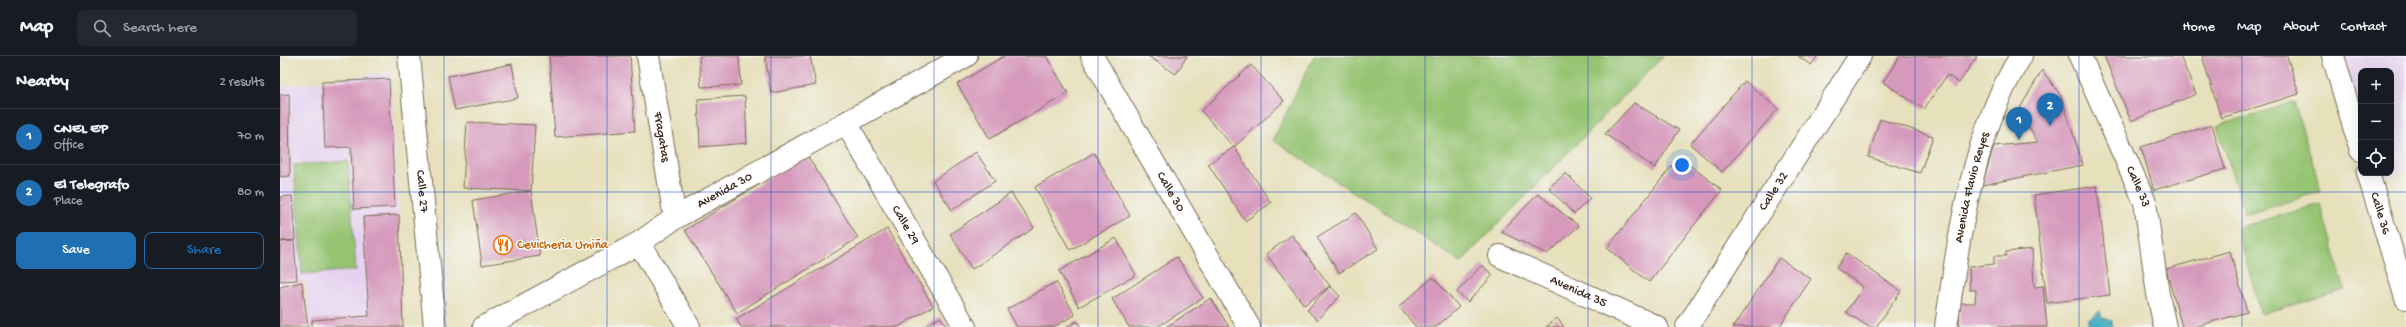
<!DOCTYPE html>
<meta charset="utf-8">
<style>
:root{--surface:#171b24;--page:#242831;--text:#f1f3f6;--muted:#9ea1a6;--line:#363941;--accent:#1f6fb2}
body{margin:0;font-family:"Gochi Hand",sans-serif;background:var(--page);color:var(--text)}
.controls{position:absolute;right:12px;top:12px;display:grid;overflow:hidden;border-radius:8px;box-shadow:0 4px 16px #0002}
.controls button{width:36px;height:36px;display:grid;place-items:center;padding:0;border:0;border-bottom:1px solid var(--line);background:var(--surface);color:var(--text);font:20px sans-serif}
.you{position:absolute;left:1402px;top:109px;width:14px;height:14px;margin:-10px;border:3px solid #fff;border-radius:50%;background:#1a73e8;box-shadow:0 0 0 6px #1a73e833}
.badge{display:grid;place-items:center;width:26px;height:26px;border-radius:50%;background:var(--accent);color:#fff;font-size:13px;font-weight:700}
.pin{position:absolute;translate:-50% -33px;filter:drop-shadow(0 1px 2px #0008)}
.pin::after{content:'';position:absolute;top:21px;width:14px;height:12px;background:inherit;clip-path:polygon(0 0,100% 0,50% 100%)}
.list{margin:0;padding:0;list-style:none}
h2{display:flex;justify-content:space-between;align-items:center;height:52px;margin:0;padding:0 16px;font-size:17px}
h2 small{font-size:13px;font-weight:400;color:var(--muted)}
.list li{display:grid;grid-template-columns:26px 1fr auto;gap:12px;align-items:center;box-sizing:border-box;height:56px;padding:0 16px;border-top:1px solid var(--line)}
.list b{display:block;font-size:15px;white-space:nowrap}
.list p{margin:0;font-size:13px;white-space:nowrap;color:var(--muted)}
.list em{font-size:13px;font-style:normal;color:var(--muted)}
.actions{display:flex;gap:8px;padding:12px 16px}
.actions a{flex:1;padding:9px 0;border:1px solid var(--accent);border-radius:8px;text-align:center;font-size:14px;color:var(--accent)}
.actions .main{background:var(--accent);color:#fff}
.icon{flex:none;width:22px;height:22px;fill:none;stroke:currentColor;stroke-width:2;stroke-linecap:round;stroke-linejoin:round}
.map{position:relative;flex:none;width:2126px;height:271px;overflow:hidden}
header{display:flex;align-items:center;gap:24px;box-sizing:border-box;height:56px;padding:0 20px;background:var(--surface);border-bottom:1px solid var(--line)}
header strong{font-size:19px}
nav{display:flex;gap:22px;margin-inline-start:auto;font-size:14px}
.search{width:280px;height:36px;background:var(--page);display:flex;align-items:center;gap:10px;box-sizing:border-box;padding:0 14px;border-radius:8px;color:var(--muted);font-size:15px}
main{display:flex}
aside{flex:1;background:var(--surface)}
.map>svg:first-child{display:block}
.built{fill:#e6d2f0}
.green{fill:#96c472;stroke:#687748}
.water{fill:#45adc4;stroke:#406c71}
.building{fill:#d699bc}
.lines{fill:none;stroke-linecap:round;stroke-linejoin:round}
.minor-casing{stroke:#776a55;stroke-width:24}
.secondary-casing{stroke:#776a55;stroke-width:24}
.minor{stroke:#fff;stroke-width:22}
.secondary{stroke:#fff;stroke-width:22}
.grid{fill:none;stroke:#1d4ed8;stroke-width:1;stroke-opacity:0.55}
.labels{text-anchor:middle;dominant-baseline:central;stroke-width:3;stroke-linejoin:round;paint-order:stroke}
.street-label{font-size:13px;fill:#3b2a1e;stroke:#f6f6f2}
.food-label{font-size:13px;fill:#c56008;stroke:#f6f6f2;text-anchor:start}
</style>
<header>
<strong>Map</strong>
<div class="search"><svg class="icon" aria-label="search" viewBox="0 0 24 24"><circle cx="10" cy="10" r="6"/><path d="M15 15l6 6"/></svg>Search here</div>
<nav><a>Home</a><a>Map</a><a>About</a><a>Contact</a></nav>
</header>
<main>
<aside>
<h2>Nearby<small>2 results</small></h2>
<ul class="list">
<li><span class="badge">1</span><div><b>CNEL EP</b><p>Office</p></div><em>70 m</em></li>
<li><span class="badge">2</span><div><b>El Telegrafo</b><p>Place</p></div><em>80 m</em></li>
</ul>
<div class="actions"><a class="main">Save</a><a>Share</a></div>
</aside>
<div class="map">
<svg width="2126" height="271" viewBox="0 0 2126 271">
<rect width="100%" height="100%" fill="#f6f6f2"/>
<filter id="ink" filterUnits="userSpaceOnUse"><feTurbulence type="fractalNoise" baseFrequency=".025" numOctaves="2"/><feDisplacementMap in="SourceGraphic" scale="8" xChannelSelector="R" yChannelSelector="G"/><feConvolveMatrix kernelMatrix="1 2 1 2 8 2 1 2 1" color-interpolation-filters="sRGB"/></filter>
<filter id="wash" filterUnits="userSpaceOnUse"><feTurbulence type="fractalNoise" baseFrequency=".012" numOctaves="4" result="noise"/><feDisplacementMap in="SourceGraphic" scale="16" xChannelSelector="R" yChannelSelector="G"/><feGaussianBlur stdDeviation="0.9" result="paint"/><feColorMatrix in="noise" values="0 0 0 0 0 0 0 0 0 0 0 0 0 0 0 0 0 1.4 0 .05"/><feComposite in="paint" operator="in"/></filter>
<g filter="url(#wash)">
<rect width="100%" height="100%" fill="#e6e0bb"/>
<!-- built -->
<path class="built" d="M 2063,0 L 2126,0 L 2126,114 L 2097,125 L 2095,117 L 2111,117 L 2111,15 L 2081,15 L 2081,68 Z
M 111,16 L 123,271 L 30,271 L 25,224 L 0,229 L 0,31 Z"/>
<!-- green -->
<path class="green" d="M 1034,0 L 1383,0 L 1181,206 L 993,84 Z
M 2014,46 L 2041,135 L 1965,159 L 1937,70 Z
M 68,105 L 76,214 L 22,218 L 14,109 Z
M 2040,148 L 2065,234 L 1981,258 L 1957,172 Z"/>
<!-- water -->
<path class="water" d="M 1820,255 L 1822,261 L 1832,265 L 1832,271 L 1808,271 L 1808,263 Z"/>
<g id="blocks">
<!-- building -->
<path class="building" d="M 269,0 L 350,0 L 355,75 L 275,81 Z
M 419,0 L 459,0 L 461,29 L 421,31 Z
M 485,0 L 530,0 L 536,29 L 491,37 Z
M 724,0 L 766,0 L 788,37 L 710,83 L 677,28 Z
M 868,0 L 907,0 L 896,18 Z
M 1518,0 L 1538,0 L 1531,9 Z
M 1620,0 L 1697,0 L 1679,27 L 1667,19 L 1644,53 L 1603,26 Z
M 1824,0 L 1900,0 L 1916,38 L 1851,65 Z
M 1922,0 L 2007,0 L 2019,38 L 1941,62 Z
M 232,8 L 238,42 L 175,54 L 168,20 Z
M 971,9 L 1004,45 L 954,91 L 921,55 Z
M 1762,14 L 1781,40 L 1803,109 L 1702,129 L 1714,90 L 1758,86 L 1739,54 Z
M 109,23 L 115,151 L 74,153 L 71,91 L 45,92 L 42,26 Z
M 1465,25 L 1498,53 L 1442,116 L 1410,88 Z
M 9,38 L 10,120 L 0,121 L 0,39 Z
M 465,40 L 467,87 L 420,91 L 418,43 Z
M 1354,47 L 1399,74 L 1375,112 L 1325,78 Z
M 1600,63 L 1653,80 L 1640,117 L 1588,101 Z
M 187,66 L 255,69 L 251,135 L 183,132 Z
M 1932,69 L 1945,113 L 1874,134 L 1861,91 Z
M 954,91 L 991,147 L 965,165 L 928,108 Z
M 696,96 L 715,125 L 672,154 L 653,125 Z
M 814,97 L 850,160 L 790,194 L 755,131 Z
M 527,99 L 578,182 L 457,257 L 405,174 Z
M 1399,101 L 1442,134 L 1369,226 L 1327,192 Z
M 1286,117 L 1310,142 L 1294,158 L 1269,132 Z
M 1817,130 L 1830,239 L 1767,247 L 1754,139 Z
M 251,135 L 260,200 L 202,209 L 193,144 Z
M 731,137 L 754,172 L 692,213 L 670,178 Z
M 1258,138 L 1299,170 L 1267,198 L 1221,176 Z
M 12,140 L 15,184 L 0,185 L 0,141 Z
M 1076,157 L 1098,193 L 1059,217 L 1037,181 Z
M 119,159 L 123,271 L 32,271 L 32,264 L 89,260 L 83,161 Z
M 607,173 L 653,250 L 618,271 L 461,271 L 456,263 Z
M 1012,179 L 1050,230 L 1024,249 L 986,198 Z
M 836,182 L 856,219 L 799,251 L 779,215 Z
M 14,185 L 17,224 L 0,225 L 0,186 Z
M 1752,193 L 1754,231 L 1763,230 L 1767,271 L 1679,271 L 1680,247 L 1695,247 L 1696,234 L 1690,234 L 1689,211 L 1714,208 L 1714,200 L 1726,200 L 1726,196 Z
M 1950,195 L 1967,256 L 1914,271 L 1902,271 L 1886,213 Z
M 1566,197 L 1621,235 L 1596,271 L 1589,271 L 1566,256 L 1583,231 L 1556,212 Z
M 897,201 L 923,242 L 877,271 L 849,271 L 832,243 Z
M 1499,202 L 1531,223 L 1499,271 L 1453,271 Z
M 1202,209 L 1213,219 L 1188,246 L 1177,236 Z
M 1153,221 L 1179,251 L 1156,271 L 1136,271 L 1119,251 Z
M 22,226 L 28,271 L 0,271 L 0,231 Z
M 776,226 L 795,259 L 773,271 L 737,271 L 727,253 Z
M 1050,230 L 1060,240 L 1037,264 L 1027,254 Z
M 931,242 L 949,271 L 886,271 Z
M 661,261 L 667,271 L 643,271 Z
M 1277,262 L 1284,271 L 1266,271 Z
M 797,265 L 801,271 L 787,271 Z"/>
</g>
</g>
<g filter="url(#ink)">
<use href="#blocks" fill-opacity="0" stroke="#776a55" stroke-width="1"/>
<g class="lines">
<!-- minor casing -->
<g class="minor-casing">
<g id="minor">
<path id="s1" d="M 129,0 L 155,271"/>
<path id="s2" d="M 368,0 L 395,162"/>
<path id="s3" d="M 812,0 L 969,271"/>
<path id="s4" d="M 1800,0 L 1865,146 L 1878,238 L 1885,271"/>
<path d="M 2053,0 L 2081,94"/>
<path id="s5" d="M 566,67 L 685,271"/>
<path id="s6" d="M 2088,117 L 2126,242"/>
<path d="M 359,187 L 409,271"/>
<path id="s7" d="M 1220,200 L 1377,271"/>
<path id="s8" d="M 204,271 L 359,187 L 395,162 L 686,0"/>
<path id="s9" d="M 1407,271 L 1580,0"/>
</g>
</g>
<!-- secondary casing -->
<g class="secondary-casing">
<g id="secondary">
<path id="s10" d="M 1666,271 C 1679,180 1692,79 1741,0"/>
</g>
</g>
<!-- minor -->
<use href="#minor" class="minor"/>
<!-- secondary -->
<use href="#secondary" class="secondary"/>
</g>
</g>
<!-- grid -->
<path class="grid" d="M 164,0 L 164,271M 327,0 L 327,271M 491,0 L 491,271M 654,0 L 654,271M 818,0 L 818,271M 981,0 L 981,271M 1145,0 L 1145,271M 1308,0 L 1308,271M 1472,0 L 1472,271M 1635,0 L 1635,271M 1799,0 L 1799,271M 1962,0 L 1962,271M 0,136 L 2126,136"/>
<!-- icons -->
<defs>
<g id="restaurant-ring" transform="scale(1)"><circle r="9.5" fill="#f6f6f2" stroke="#e8710a" stroke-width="1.5"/><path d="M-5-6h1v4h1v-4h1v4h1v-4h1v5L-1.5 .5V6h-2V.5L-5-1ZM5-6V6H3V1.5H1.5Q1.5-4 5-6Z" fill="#e8710a"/></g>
</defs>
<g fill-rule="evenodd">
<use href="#restaurant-ring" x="223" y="189"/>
</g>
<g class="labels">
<!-- street labels -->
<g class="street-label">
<text stroke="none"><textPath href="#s2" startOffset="82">Fragatas</textPath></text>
<text stroke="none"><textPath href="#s4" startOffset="143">Calle 33</textPath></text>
<text stroke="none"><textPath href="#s10" startOffset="142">Avenida Flavio Reyes</textPath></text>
<text stroke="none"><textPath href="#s8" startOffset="277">Avenida 30</textPath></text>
<text stroke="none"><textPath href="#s1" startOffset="136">Calle 27</textPath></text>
<text stroke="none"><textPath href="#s3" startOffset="157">Calle 30</textPath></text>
<text stroke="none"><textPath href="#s9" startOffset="161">Calle 32</textPath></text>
<text stroke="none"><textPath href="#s6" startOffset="42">Calle 36</textPath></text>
<text stroke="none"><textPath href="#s5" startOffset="118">Calle 29</textPath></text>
<text stroke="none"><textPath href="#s7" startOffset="86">Avenida 35</textPath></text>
</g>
<!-- food labels -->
<g class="food-label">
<text x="237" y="189">Cevicheria Umiña</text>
</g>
</g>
</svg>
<div class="controls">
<button>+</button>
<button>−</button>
<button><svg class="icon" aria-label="locate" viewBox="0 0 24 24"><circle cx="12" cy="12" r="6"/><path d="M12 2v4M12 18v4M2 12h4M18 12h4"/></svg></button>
</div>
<div class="you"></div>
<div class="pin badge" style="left:1739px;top:84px">1</div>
<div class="pin badge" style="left:1770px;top:70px">2</div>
</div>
</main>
